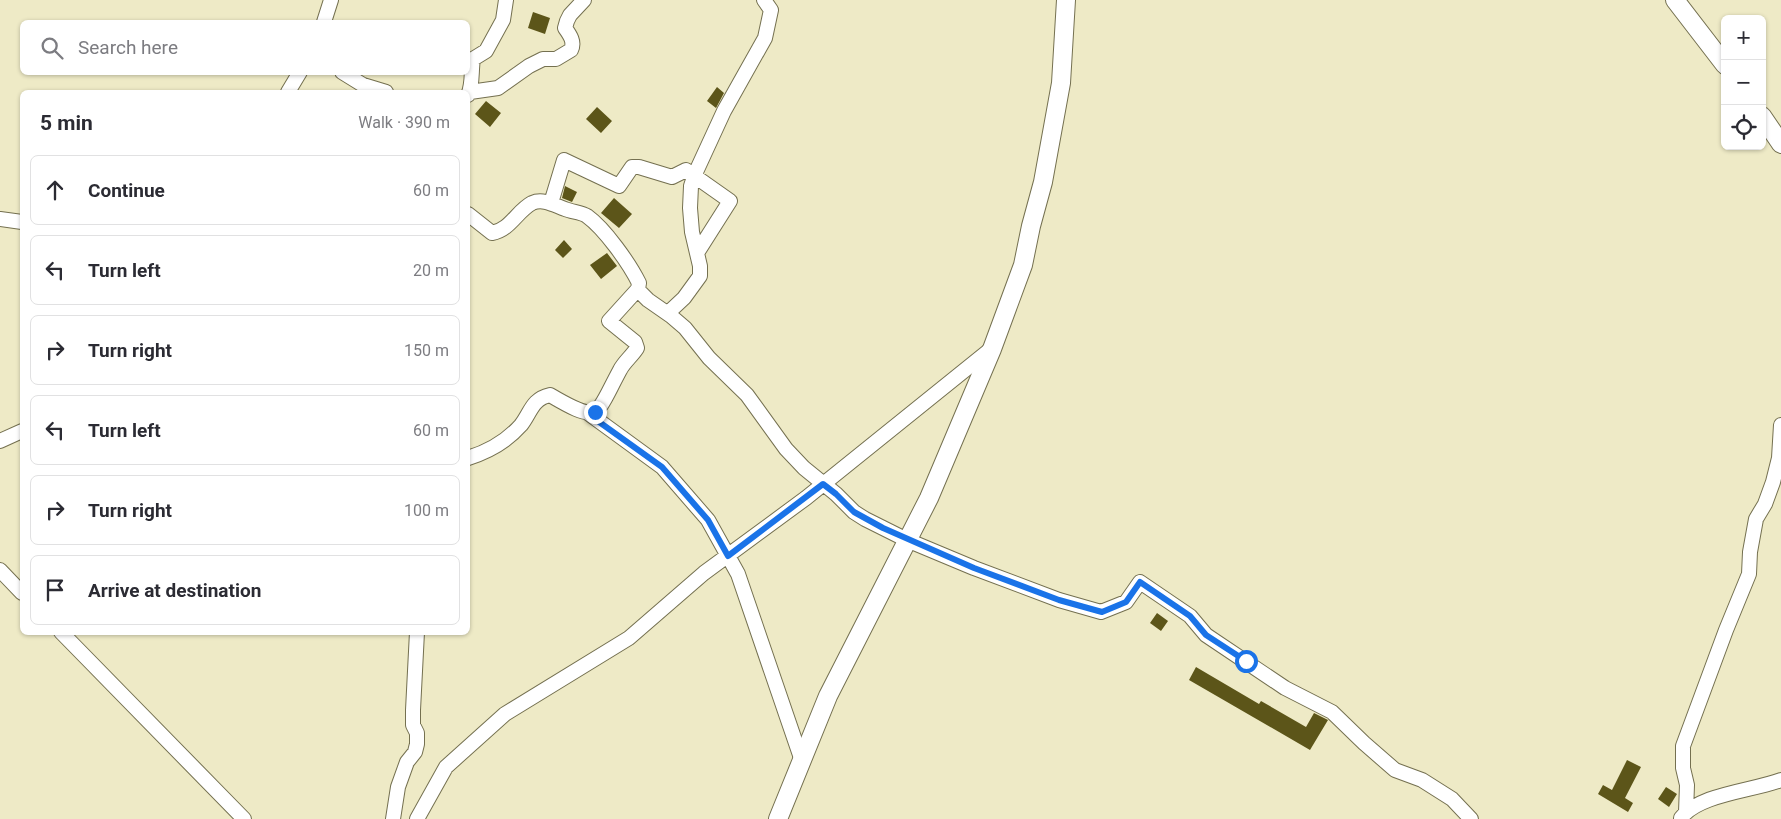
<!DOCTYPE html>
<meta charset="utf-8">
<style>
:root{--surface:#fff;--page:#f7f7f7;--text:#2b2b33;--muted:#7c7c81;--line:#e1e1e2}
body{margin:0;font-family:Roboto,sans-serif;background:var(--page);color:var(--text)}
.controls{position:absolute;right:15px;top:15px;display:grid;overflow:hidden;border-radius:8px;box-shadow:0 1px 4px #0004}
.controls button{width:45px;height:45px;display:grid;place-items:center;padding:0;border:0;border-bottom:1px solid var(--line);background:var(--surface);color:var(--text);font:25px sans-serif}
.stop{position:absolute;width:15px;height:15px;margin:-11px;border:4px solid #1a73e8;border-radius:50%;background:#fff}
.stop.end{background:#1a73e8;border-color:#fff;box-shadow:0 1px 5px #0008}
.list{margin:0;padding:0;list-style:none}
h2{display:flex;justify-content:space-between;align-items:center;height:65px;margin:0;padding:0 20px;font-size:21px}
h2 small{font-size:16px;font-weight:400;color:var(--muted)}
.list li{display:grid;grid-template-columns:32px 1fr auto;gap:15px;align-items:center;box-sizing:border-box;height:70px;margin:0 10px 10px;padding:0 10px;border:1px solid var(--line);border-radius:8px}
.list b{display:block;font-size:19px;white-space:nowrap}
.list em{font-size:16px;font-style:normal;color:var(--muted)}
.icon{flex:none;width:28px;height:28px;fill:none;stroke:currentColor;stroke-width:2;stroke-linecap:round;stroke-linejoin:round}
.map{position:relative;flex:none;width:1781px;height:819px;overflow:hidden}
.search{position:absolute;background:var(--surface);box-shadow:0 1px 4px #0004;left:20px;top:20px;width:450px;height:55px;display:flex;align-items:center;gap:12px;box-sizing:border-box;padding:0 18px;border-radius:8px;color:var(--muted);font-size:19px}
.panel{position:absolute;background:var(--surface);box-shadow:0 1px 4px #0004;left:20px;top:90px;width:450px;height:545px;border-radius:8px}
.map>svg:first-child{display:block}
.building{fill:#5c5519}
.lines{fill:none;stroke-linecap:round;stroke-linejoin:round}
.minor-casing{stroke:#747050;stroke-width:16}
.tertiary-casing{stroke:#747050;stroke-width:20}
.minor{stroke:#fff;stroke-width:14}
.tertiary{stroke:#fff;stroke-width:18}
.route{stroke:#1a73e8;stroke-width:6}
</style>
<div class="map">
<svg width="1781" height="819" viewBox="0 0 1781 819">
<rect width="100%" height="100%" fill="#eeeac6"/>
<!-- building -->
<path class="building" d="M 533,12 L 550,18 L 545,34 L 528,28 Z
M 717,87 L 724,93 L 716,108 L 707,101 Z
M 486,101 L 501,113 L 490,127 L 475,114 Z
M 597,107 L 612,121 L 601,133 L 586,119 Z
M 565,186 L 577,192 L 572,202 L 562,198 Z
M 614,198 L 632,214 L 619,228 L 601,213 Z
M 564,240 L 572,249 L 563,258 L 555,250 Z
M 607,253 L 617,266 L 601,279 L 590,265 Z
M 1157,613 L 1168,621 L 1161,631 L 1150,623 Z
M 1196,667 L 1259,704 L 1261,701 L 1306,727 L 1314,713 L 1328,720 L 1310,750 L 1189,680 Z
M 1627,760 L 1641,767 L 1625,798 L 1633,803 L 1628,812 L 1598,794 L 1603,785 L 1612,790 Z
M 1666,787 L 1677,794 L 1669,807 L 1658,799 Z"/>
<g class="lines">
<!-- minor casing -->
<g class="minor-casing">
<path id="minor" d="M 324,22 L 331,0
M 342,72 L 363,85 L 386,92
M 288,92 L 300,72
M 470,92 L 498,88 L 529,66 L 543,59 L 556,59 L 571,50 C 575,42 570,35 565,28 L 567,21 L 570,15 L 584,0
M 468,95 C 473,85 471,70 473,59 L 486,51 L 503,20 L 506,0
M 551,203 L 564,160 L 619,186 L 632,167 L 639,167 L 672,177 L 686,170 L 730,201 L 697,253
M 468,214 L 492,233 C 510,230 517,211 532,203 C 543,198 554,205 565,209 C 572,212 581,212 587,216 C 605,229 629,263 639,283 L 638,289 L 640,292 L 648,300 L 671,316 L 685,328 L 709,358 L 747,395 L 786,449 L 804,468 L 836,494 L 854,512 L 865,519 L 907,540 L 974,568 L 1059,600 L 1101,612 L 1126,602 L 1140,582 L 1190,616 L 1206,635 L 1285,688 L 1332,712 L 1364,743 L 1395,770 L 1422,780 L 1452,799 L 1471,819
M 0,219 L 22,222
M 668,313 L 684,298 L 700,276 L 700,266 L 692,232 L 690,208 L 691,186 L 695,174 L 724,111 L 765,38 L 771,10 L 764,0
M 588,413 L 662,467 L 708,520 L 738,574 L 801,758
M 0,441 L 22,431
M 468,458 C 487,452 507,441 521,425 C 531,412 532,399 550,395 C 601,425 595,416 620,370 C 624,362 632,356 637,348 L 635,342 L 609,321 L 638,289
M 0,570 L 22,593
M 61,632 L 244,819
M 1686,812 L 1687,785 L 1683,768 L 1683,746 L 1726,630 L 1749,574 L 1750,552 L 1756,519 L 1765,504 L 1773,482 L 1779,458 L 1781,425
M 1681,818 C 1699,794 1752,791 1781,780
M 393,819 L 398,787 L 407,762 L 415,752 L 417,744 L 417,733 L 413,725 L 413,710 L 417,632
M 417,819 L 446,767 L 505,714 L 629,638 L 704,573 L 806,498 L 991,349"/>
</g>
<!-- tertiary casing -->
<g class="tertiary-casing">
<path id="tertiary" d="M 1675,0 L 1725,65
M 1762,116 L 1781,144
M 778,819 L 828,696 L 929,498 L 992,349 L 1023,265 L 1031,226 L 1043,182 L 1061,83 L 1066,0"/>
</g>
<!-- minor -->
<use href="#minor" class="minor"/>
<!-- tertiary -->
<use href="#tertiary" class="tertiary"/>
</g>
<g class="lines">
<!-- route -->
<path class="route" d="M 595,412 L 588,414 L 662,467 L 708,520 L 728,556 L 823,484 L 836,494 L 854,512 L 883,528 L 974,568 L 1059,600 L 1102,612 L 1126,602 L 1140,582 L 1190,616 L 1206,635 L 1246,661"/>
</g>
</svg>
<div class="controls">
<button>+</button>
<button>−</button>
<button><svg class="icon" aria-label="locate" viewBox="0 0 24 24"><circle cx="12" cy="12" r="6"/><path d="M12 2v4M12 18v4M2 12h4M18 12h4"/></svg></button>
</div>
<div class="stop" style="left:1246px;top:661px"></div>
<div class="stop end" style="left:595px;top:412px"></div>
<div class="search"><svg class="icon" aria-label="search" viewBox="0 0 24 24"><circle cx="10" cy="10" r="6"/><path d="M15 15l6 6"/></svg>Search here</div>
<section class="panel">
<h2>5 min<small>Walk · 390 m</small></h2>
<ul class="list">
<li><svg class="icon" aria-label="ahead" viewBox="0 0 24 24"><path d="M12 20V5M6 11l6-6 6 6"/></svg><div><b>Continue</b></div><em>60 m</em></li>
<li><svg class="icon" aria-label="left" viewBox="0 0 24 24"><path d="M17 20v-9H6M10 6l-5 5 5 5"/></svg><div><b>Turn left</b></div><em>20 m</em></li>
<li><svg class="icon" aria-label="right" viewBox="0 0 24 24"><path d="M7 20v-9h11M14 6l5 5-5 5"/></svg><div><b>Turn right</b></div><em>150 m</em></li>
<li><svg class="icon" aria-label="left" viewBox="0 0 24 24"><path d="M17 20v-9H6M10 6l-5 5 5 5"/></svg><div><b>Turn left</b></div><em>60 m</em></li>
<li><svg class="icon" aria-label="right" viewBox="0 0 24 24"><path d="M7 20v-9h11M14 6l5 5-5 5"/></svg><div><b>Turn right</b></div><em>100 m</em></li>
<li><svg class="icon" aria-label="arrive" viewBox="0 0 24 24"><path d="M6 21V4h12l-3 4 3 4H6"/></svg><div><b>Arrive at destination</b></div></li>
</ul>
</section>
</div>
